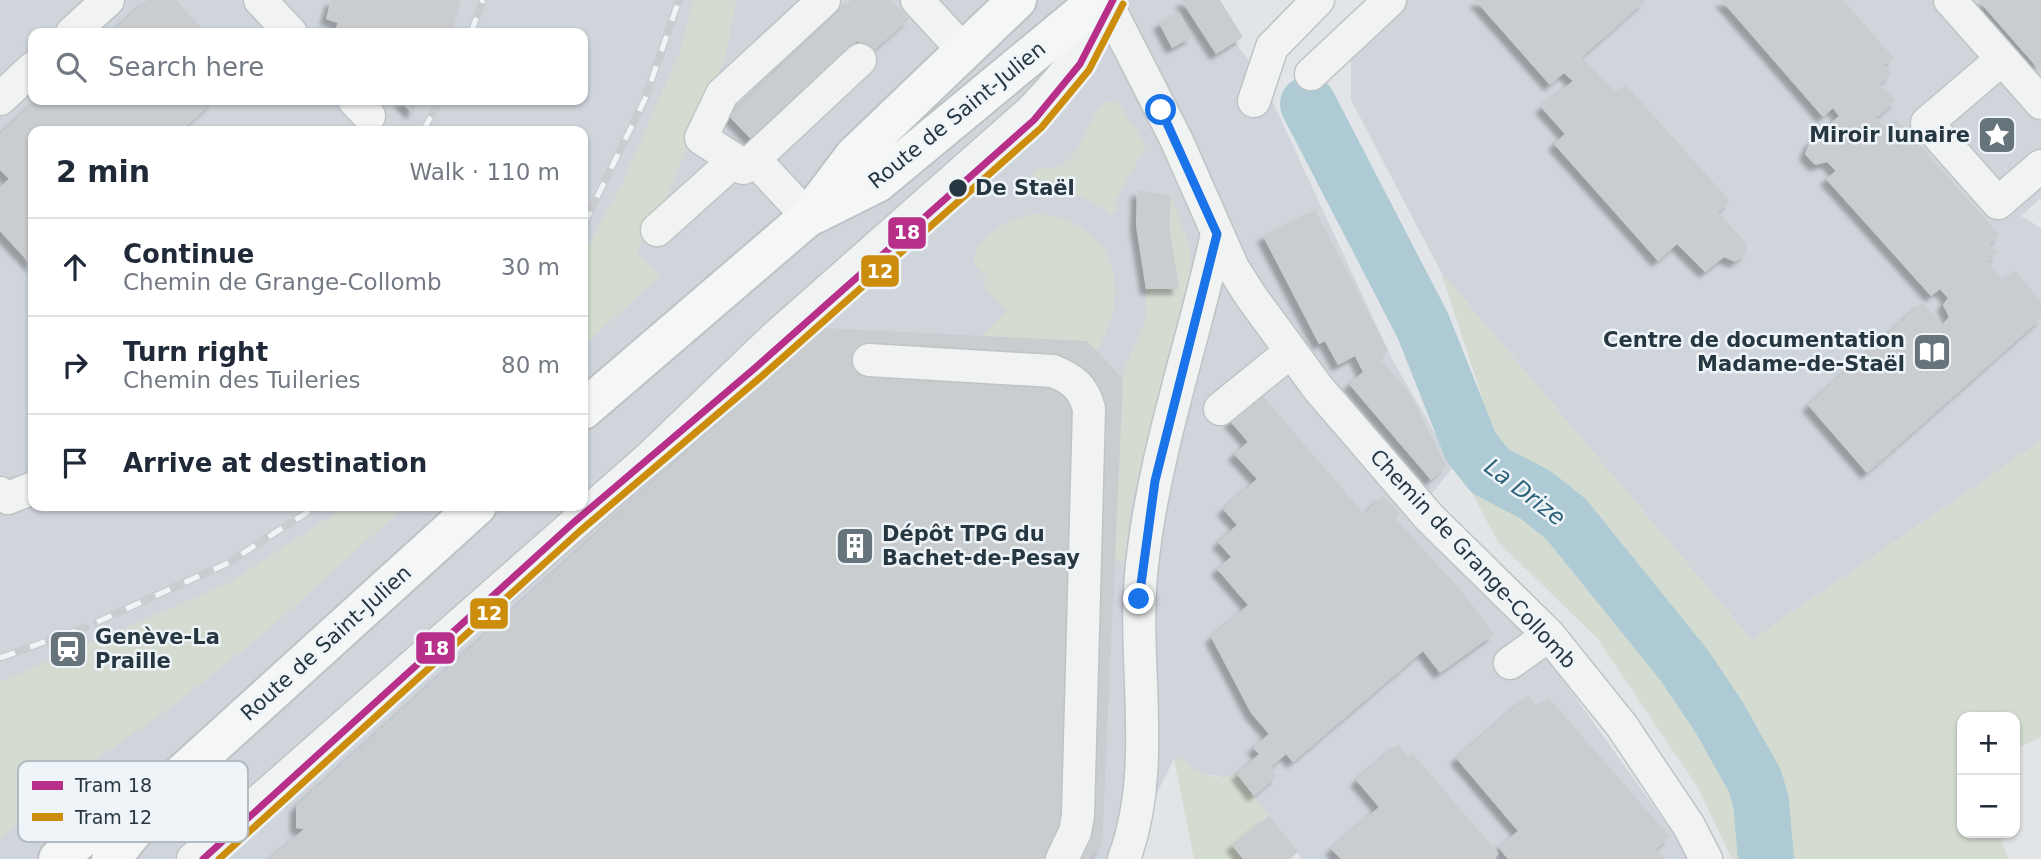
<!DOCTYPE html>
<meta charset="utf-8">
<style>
:root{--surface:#fff;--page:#f2f2f3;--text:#1f2937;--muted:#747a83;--line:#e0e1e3}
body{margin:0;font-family:"DejaVu Sans",sans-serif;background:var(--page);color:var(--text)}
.controls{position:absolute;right:21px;bottom:21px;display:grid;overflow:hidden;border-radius:14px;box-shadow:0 2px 5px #0004}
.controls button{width:63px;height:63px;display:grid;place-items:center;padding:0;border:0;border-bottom:2px solid var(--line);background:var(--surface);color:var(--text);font:35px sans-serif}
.stop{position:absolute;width:21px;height:21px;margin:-16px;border:5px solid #1a73e8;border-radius:50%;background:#fff}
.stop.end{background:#1a73e8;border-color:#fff;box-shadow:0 2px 7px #0008}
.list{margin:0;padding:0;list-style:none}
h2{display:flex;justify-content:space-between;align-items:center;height:91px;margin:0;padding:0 28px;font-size:30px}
h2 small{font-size:23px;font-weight:400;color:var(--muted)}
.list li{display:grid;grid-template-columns:46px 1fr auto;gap:21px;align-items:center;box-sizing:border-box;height:98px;padding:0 28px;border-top:2px solid var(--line)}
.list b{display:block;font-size:26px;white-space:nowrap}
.list p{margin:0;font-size:23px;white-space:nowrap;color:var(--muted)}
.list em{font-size:23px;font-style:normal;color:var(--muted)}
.icon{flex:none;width:38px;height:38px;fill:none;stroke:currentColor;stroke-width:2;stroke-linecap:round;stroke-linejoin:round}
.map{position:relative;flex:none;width:2041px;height:859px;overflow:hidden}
.search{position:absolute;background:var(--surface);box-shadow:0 2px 5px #0004;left:28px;top:28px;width:560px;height:77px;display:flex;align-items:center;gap:18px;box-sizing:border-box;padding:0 24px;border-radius:14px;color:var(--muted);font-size:26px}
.panel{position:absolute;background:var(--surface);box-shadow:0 2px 5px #0004;left:28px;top:126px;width:560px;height:385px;border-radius:14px}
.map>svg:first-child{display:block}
.built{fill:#cfd5db;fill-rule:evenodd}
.green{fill:#d4dcd1}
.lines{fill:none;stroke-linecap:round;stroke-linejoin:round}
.river{stroke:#adcad5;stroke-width:56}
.building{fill:#cacdcf;filter:url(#shadow)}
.minor-casing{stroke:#c0c3c5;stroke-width:35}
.major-casing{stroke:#bdc2c5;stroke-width:42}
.minor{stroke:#f1f3f3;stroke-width:32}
.major{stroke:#f5f6f6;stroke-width:38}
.rail-casing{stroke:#cacdcf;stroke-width:8}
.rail{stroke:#eef4f7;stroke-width:5;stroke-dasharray:16;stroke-linecap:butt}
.tram-1-casing{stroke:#eef4f7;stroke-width:12}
.tram-2-casing{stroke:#eef4f7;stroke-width:12}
.tram-1{stroke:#b82f89;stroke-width:7}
.tram-2{stroke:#cc8d0d;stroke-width:7}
.route{stroke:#1a73e8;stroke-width:9}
.stop-dot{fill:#263742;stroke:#eef4f7;stroke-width:2.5}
.labels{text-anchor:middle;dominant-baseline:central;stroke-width:5;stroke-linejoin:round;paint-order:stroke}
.street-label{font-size:21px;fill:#263742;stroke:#eef4f7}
.poi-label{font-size:21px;font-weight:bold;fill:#263742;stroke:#eef4f7;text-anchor:end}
.stop-label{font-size:21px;font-weight:bold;fill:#263742;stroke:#eef4f7;text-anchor:start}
.water-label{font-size:23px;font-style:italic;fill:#2c617a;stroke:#eef4f7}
.key{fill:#eef4f7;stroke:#b2bbc1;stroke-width:2}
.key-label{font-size:19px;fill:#263742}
.line-badge{stroke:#eef4f7;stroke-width:2.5}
.badge-label{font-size:19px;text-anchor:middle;font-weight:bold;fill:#fff}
</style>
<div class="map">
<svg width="2041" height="859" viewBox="0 0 2041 859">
<defs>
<filter id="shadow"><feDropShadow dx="-6" dy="6" stdDeviation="2" flood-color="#0004"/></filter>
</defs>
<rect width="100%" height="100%" fill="#e2e5e7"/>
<!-- built -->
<path class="built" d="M 0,0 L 1204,0 L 1261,77 L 1393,361 L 1454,466 L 1411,519 L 1532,637 L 1680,843 L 1688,859 L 1301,859 L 1298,852 L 1289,859 L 1243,859 L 1232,845 L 1269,816 L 1227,778 L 1193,771 L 1182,759 L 1174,759 L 1124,859 L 0,859 ZM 33,33 L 583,33 L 583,100 L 33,100 ZM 33,131 L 583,131 L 583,506 L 33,506 Z
M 1404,0 L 2041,0 L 2041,198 L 2021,216 L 2041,228 L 2041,441 L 1752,640 L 1441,272 L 1351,100 L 1351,47 Z"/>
<!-- green -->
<path class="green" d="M 694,0 L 736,0 L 725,59 L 665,199 L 637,252 L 660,276 L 583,346 L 583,257 L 622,184 L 681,49 Z
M 1104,101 L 1118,103 L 1146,146 L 1114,203 L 1117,209 L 1112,215 C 1080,193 1063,186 1023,185 L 1037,168 C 1080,175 1082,128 1104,101 Z
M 1171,196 L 1189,245 L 1191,267 L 1132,501 L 1124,561 L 1115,561 L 1123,379 L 1127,363 L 1145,321 L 1146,289 L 1179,289 L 1169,224 Z
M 1032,214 C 1112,217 1136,288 1096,351 L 982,336 L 1007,310 L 983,286 L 987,279 L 973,263 C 977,233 1006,222 1032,214 Z
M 1441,272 L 1752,640 L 2041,441 L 2041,737 L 2015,749 L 2015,717 L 1962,717 L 1962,833 L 1999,833 L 2008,859 L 1732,859 L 1698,788 L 1597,638 L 1498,542 L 1445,443 L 1482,397 Z
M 346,506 L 405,506 L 268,630 L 174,705 L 60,785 L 0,839 L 0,682 L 229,583 Z
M 1174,759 L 1183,759 C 1196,773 1218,782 1237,774 L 1269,816 L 1232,845 L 1243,859 L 1194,859 Z"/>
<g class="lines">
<!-- river -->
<path class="river" d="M 1308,104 L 1423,326 L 1471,447 L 1490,471 L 1536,495 L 1566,519 L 1684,665 L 1719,717 L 1755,781 L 1761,802 L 1766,859"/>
</g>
<!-- building -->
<path class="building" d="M 147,0 L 176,0 L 206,33 L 110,33 Z
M 331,0 L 461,0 L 452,33 L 337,33 L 335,30 L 338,23 L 326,19 Z
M 851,0 L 891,0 L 909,19 L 870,54 L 857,41 L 753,141 L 729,116 Z
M 1181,0 L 1220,0 L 1243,37 L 1216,54 Z
M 1475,0 L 1646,0 L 1582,57 L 1615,92 L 1626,85 L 1730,201 L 1718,212 L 1746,243 L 1747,253 L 1735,262 L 1724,257 L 1705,272 L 1677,244 L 1658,261 L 1554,144 L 1565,134 L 1541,107 L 1573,81 L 1564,73 L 1550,85 Z
M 1721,0 L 1843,0 L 1894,58 L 1884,65 L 1891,74 L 1880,84 L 1896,101 L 1876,118 L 1886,127 L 1896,119 L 2000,235 L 1990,244 L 1998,253 L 1988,262 L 2004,280 L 2015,271 L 2041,301 L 2041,319 L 1867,473 L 1808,405 L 1923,302 L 1942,325 L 1949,317 L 1943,305 L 1948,298 L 1940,289 L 1931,296 L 1826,179 L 1836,171 L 1827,162 L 1815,165 L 1805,154 L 1810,142 L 1839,116 L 1833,108 L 1823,117 Z
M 1978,0 L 2041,0 L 2041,72 Z
M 1179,12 L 1192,37 L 1172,48 L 1159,23 Z
M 37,100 L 215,100 L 181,131 L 33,131 L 33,267 L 0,231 L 0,187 L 9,179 L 0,170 L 0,134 Z
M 399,100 L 417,100 L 413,114 Z
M 1137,190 L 1171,196 L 1169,224 L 1179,289 L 1146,289 L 1136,225 Z
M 1315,210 L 1388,350 L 1379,358 L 1411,395 L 1446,466 L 1431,480 L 1349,384 L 1363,372 L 1355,356 L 1338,365 L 1325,341 L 1319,344 L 1263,236 Z
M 823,328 L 1087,341 L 1123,379 L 1102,846 L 1089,859 L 270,859 L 304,829 L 296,828 L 296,806 Z
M 1261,394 L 1364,514 L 1383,496 L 1400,514 L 1395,518 L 1464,594 L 1494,634 L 1440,673 L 1423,651 L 1293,762 L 1286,754 L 1270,768 L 1277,776 L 1254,796 L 1237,774 L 1259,754 L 1253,748 L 1269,734 L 1251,713 L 1211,637 L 1248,605 L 1217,569 L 1231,557 L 1218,542 L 1237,525 L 1223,509 L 1257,479 L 1234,454 L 1248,442 L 1230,421 Z
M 1528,696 L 1537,707 L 1549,698 L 1670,837 L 1656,849 L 1665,859 L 1508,859 L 1502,852 L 1499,847 L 1518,831 L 1456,758 Z
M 1398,744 L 1408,757 L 1412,753 L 1499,854 L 1493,859 L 1341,859 L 1331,849 L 1379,807 L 1356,780 Z
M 1269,816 L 1298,852 L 1289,859 L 1243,859 L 1232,845 Z"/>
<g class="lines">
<!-- minor casing -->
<g class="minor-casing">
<path id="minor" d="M 260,0 L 291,33
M 917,0 L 964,51
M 1105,0 L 1176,139 L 1233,268 L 1250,295 L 1318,388 L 1429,517 L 1549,635 L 1622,726 L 1689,826 L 1706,859
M 1950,0 L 2041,103
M 72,33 L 108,0
M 2002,59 L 1927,123 L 1998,203 L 2041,166
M 1311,74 L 1390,0
M 0,99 L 33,68
M 354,100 L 369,116
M 1254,101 L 1272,47 L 1318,0
M 735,160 L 701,138 L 722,94 L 824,0
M 808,217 L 754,159 L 860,60
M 657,230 L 735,160 L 743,168 L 750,162
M 869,360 L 1053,371 C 1073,379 1084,388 1089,409 L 1078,815 L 1075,832 L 1062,859
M 1220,409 L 1290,352
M 0,493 L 8,498 L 33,488
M 1510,663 L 1549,635
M 193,859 L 648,459 L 773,339 L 1031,111 C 1062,79 1092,45 1102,0
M 1124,859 C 1159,765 1131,662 1142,565 C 1154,452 1193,344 1217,234"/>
</g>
<!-- major casing -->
<g class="major-casing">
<path id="major" d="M 813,215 L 877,183 L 1098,0
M 583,410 L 808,217 L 854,156 L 1017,0
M 58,859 L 100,822 L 157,790
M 111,859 L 174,781 L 477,506"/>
</g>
<!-- minor -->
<use href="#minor" class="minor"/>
<!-- major -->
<use href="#major" class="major"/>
<!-- rail casing -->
<g class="rail-casing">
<path id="rail" d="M 471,33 L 483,0
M 423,131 L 440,100
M 583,226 L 645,99 L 679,0
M 97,622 L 226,564 L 317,506
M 0,658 L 86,627"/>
</g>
<!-- rail -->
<use href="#rail" class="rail"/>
<!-- tram-1 casing -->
<g class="tram-1-casing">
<path id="tram-1" d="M 203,859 L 573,523 L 755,368 L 1034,120 L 1080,64 L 1113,0"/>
</g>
<!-- tram-2 casing -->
<g class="tram-2-casing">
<path id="tram-2" d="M 219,859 L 580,531 L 762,376 L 1041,128 L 1089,70 L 1123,4"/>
</g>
<!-- tram-1 -->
<use href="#tram-1" class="tram-1"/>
<!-- tram-2 -->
<use href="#tram-2" class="tram-2"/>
</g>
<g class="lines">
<!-- route -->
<path class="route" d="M 1139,599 L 1155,481 L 1217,234 L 1161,110"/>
</g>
<!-- icons -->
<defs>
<g id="sight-square" transform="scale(2.0125)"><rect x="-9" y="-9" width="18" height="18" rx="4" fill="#68747c" stroke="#eef4f7"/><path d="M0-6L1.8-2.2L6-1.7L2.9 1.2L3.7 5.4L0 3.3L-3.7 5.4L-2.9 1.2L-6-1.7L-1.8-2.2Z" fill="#fff"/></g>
<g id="library-square" transform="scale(2.0125)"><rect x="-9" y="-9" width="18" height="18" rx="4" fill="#68747c" stroke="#eef4f7"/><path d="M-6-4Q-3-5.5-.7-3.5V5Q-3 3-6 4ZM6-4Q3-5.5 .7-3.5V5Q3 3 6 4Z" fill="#fff"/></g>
<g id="building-square" transform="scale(2.0125)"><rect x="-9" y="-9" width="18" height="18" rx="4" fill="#68747c" stroke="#eef4f7"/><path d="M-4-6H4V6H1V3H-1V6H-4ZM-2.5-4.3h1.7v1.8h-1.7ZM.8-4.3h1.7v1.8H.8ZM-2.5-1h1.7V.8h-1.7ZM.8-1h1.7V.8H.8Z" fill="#fff"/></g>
<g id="station-square" transform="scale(2.0125)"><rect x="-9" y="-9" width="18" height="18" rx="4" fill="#68747c" stroke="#eef4f7"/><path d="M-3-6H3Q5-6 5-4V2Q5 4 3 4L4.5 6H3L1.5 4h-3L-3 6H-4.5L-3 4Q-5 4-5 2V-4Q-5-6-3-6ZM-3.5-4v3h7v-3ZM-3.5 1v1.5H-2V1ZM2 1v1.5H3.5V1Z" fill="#fff"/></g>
</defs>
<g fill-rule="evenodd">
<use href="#sight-square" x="1997" y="135"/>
<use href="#library-square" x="1932" y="352"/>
<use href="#building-square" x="855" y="546"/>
<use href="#station-square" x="68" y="649"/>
</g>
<!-- markers -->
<circle class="stop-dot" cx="958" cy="188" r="10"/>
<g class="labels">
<!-- street labels -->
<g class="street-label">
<text transform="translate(957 115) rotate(-39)">Route de Saint-Julien</text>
<text transform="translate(1473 559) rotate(47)">Chemin de Grange-Collomb</text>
<text transform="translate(326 643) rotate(-42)">Route de Saint-Julien</text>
</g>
<!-- poi labels -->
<g class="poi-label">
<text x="1970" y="135">Miroir lunaire</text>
<text x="1905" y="340">Centre de documentation<tspan x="1905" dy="24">Madame-de-Staël</tspan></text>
<text x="882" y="534" text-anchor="start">Dépôt TPG du<tspan x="882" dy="24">Bachet-de-Pesay</tspan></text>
<text x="95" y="637" text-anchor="start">Genève-La<tspan x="95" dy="24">Praille</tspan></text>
</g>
<!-- stop labels -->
<g class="stop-label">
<text x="975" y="188">De Staël</text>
</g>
<!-- water labels -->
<g class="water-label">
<text transform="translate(1525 492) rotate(37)">La Drize</text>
</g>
</g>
<!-- legend -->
<rect x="18" y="761" width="230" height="81" rx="10" class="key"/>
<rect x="32" y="781" width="31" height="9" fill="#b82f89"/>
<rect x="32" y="813" width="31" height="8" fill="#cc8d0d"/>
<g class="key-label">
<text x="75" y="792">Tram 18</text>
<text x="75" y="824">Tram 12</text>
</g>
<g class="line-badge">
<rect x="887" y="216" width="40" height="34" rx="7" fill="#b82f89"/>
<rect x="860" y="254" width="40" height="34" rx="7" fill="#cc8d0d"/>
<rect x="469" y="597" width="40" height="33" rx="7" fill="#cc8d0d"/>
<rect x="415" y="631" width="41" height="34" rx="7" fill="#b82f89"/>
</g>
<g class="badge-label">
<text x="907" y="239">18</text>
<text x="880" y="278">12</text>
<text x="489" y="620">12</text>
<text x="436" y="655">18</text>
</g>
</svg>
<div class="controls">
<button>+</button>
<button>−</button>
</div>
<div class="stop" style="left:1161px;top:110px"></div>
<div class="stop end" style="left:1139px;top:599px"></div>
<div class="search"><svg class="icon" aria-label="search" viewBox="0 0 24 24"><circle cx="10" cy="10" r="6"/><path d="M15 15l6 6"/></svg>Search here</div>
<section class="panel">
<h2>2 min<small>Walk · 110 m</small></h2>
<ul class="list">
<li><svg class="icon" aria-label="ahead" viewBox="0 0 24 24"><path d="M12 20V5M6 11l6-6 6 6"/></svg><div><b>Continue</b><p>Chemin de Grange-Collomb</p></div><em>30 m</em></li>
<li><svg class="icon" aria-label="right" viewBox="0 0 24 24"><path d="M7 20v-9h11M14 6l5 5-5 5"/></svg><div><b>Turn right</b><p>Chemin des Tuileries</p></div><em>80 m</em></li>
<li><svg class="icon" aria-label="arrive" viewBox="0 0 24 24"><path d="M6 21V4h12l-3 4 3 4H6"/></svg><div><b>Arrive at destination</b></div></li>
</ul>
</section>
</div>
